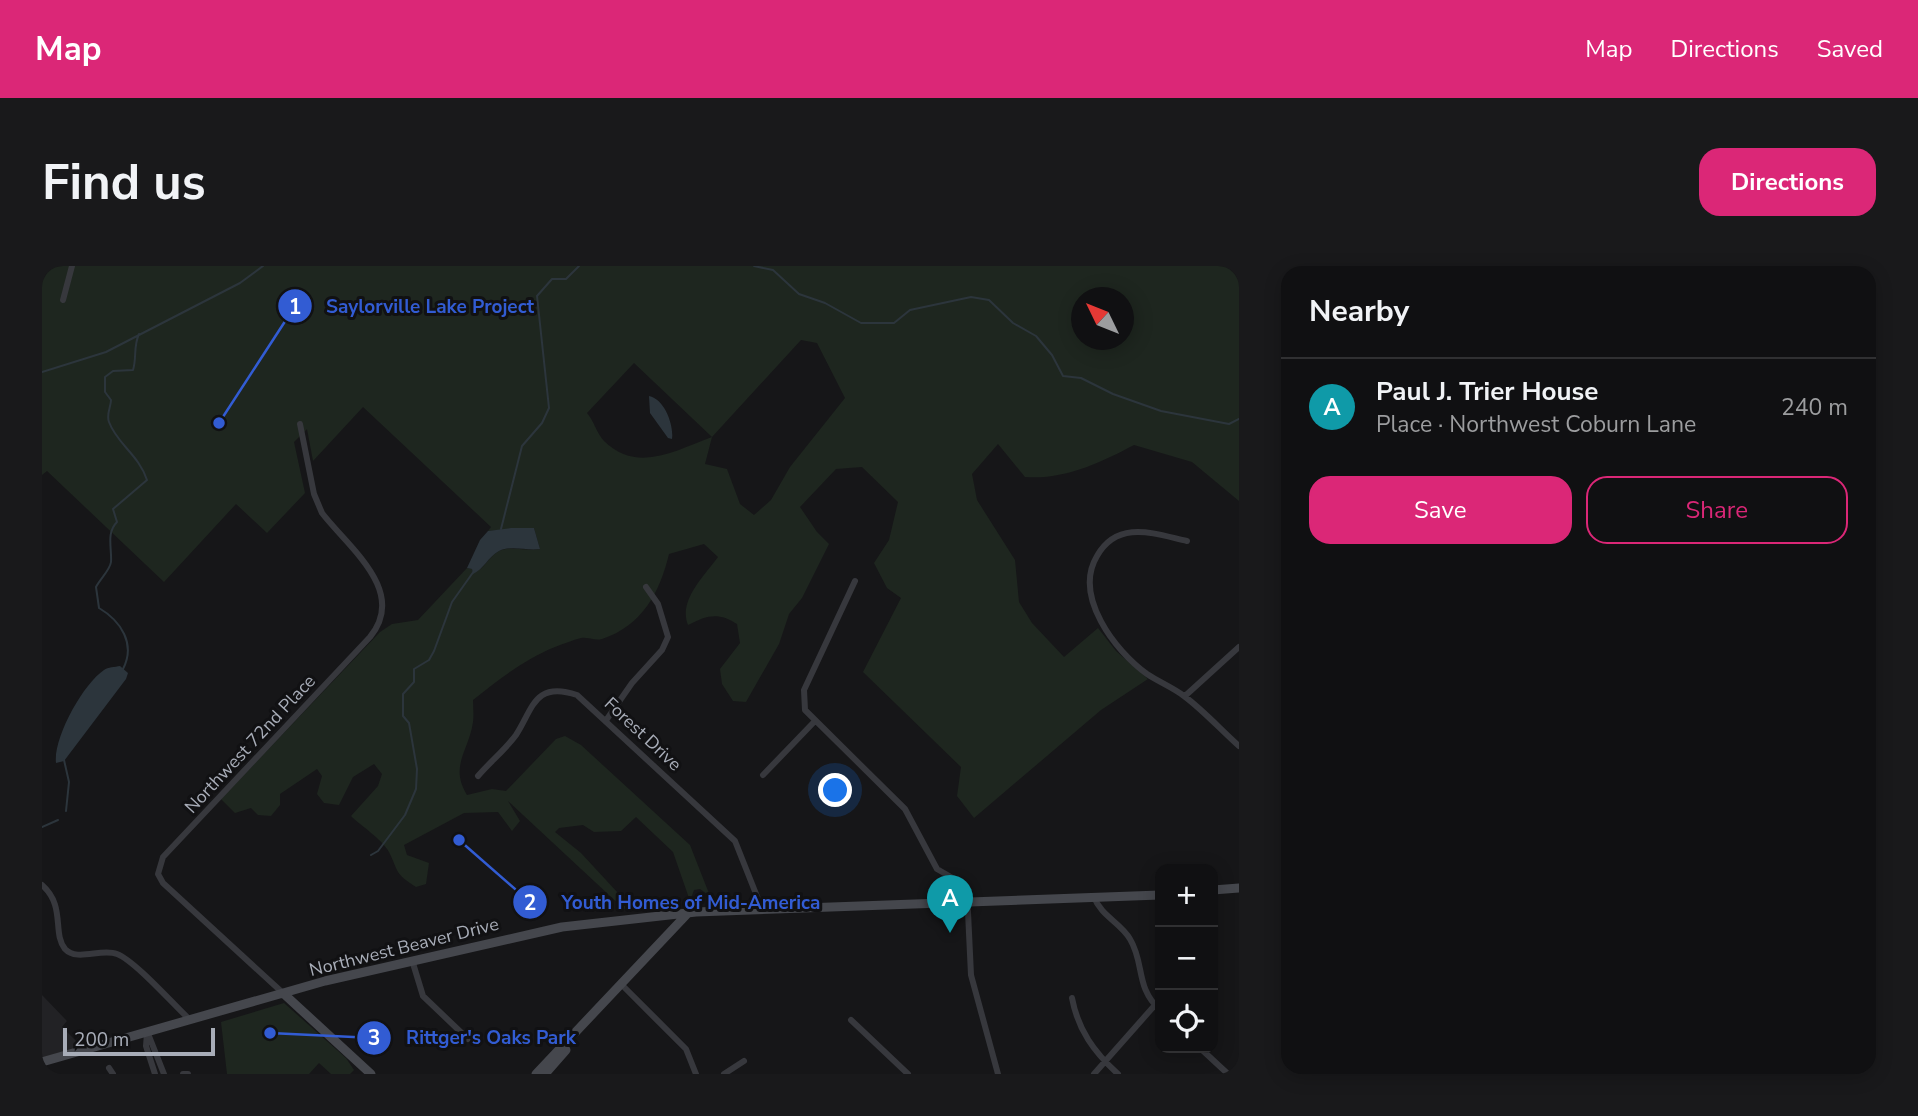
<!DOCTYPE html>
<meta charset="utf-8">
<style>
:root{--surface:#101012;--page:#19191b;--text:#f1f3f6;--muted:#9c9d9f;--line:#303032;--accent:#db2777}
body{margin:0;font-family:"Nunito Sans",sans-serif;background:var(--page);color:var(--text)}
.controls{position:absolute;right:21px;bottom:21px;display:grid;overflow:hidden;border-radius:14px;box-shadow:0 4px 18px #0003}
.controls button{width:63px;height:63px;display:grid;place-items:center;padding:0;border:0;border-bottom:2px solid var(--line);background:var(--surface);color:var(--text);font:35px sans-serif}
.compass{position:absolute;left:1029px;top:21px;width:63px;height:63px;border-radius:50%;background:var(--surface);box-shadow:0 4px 18px #0003;rotate:313deg}
.scale{position:absolute;left:21px;bottom:18px;width:152px;box-sizing:border-box;padding-left:7px;border:4px solid #a8adb8;border-top:0;font-size:19px;line-height:24px;white-space:nowrap;color:#a8adb8;-webkit-text-stroke:5px #111113;paint-order:stroke}
.you{position:absolute;left:794px;top:525px;width:24px;height:24px;margin:-18px;border:5px solid #fff;border-radius:50%;background:#1a73e8;box-shadow:0 0 0 10px #1a73e833}
.badge{display:grid;place-items:center;width:46px;height:46px;border-radius:50%;background:var(--accent);color:#fff;font-size:23px;font-weight:700}
.pin{position:absolute;translate:-50% -58px;filter:drop-shadow(0 2px 4px #0008)}
.pin::after{content:'';position:absolute;top:37px;width:24px;height:21px;background:inherit;clip-path:polygon(0 0,100% 0,50% 100%)}
.list{margin:0;padding:0;list-style:none}
h2{display:flex;justify-content:space-between;align-items:center;height:91px;margin:0;padding:0 28px;font-size:30px}
h2 small{font-size:23px;font-weight:400;color:var(--muted)}
.list li{display:grid;grid-template-columns:46px 1fr auto;gap:21px;align-items:center;box-sizing:border-box;height:98px;padding:0 28px;border-top:2px solid var(--line)}
.list b{display:block;font-size:26px;white-space:nowrap}
.list p{margin:0;font-size:23px;white-space:nowrap;color:var(--muted)}
.list em{font-size:23px;font-style:normal;color:var(--muted)}
.actions{display:flex;gap:14px;padding:21px 28px}
.actions a{flex:1;padding:16px 0;border:2px solid var(--accent);border-radius:21px;text-align:center;font-size:24px;color:var(--accent)}
.actions .main{background:var(--accent);color:#fff}
.icon{flex:none;width:38px;height:38px;fill:none;stroke:currentColor;stroke-width:2;stroke-linecap:round;stroke-linejoin:round}
.map{position:relative;flex:none;width:1197px;height:808px;overflow:hidden;border-radius:21px}
header{display:flex;align-items:center;gap:42px;box-sizing:border-box;height:98px;padding:0 35px;background:var(--accent);color:#fff}
header strong{font-size:33px}
nav{display:flex;gap:38px;margin-inline-start:auto;font-size:24px}
.intro{display:flex;align-items:center;justify-content:space-between;box-sizing:border-box;height:168px;padding:0 42px}
h1{margin:0;font-size:49px}
.button{padding:18px 32px;border-radius:21px;background:var(--accent);color:#fff;font-size:24px;font-weight:700}
main{display:flex;gap:42px;padding:0 42px}
aside{flex:1;background:var(--surface);border-radius:21px;box-shadow:0 4px 18px #0003}
.map>svg:first-child{display:block}
.built{fill:#222225}
.green{fill:#1e261f;fill-rule:evenodd}
.water{fill:#2c353c}
.lines{fill:none;stroke-linecap:round;stroke-linejoin:round}
.stream{stroke:#2c353c;stroke-width:2}
.minor{stroke:#37383d;stroke-width:6}
.secondary{stroke:#45474d;stroke-width:9}
.labels{text-anchor:middle;dominant-baseline:central;stroke-width:6;stroke-linejoin:round;paint-order:stroke}
.street-label{font-size:18px;fill:#a8adb8;stroke:#111113}
.leader{fill:none;stroke:#325cd3;stroke-width:2.5}
.callout-dot{fill:#325cd3;stroke:#111113;stroke-width:2.5}
.mark-label{font-size:21px;text-anchor:middle;font-weight:bold;fill:#fff}
.callout-label{font-size:19px;text-anchor:middle;font-weight:bold;fill:#325cd3;stroke:#111113;stroke-width:6;stroke-linejoin:round;paint-order:stroke}
</style>
<header>
<strong>Map</strong>
<nav><a>Map</a><a>Directions</a><a>Saved</a></nav>
</header>
<div class="intro"><h1>Find us</h1><a class="button">Directions</a></div>
<main>
<div class="map">
<svg width="1197" height="808" viewBox="0 0 1197 808">
<rect width="100%" height="100%" fill="#161618"/>
<!-- built -->
<path class="built" d="M 0,729 L 25,755 L 20,761 L 40,781 L 0,793 Z"/>
<!-- green -->
<path class="green" d="M 0,0 L 1197,0 L 1197,235 L 1150,196 L 1092,179 C 1058,197 1022,214 983,211 L 956,178 L 930,208 L 935,234 L 973,294 L 977,336 L 990,357 L 1022,391 L 1056,362 L 1074,385 L 1106,413 L 1059,444 L 932,552 L 915,530 L 919,501 L 821,406 L 859,332 L 845,322 L 832,297 L 847,274 L 856,236 L 820,201 L 794,203 L 758,241 L 775,266 L 787,278 L 760,332 L 747,348 L 737,378 L 704,436 L 691,435 L 680,418 L 678,403 L 698,377 L 695,358 C 677,346 665,349 646,359 C 636,335 662,310 676,291 L 662,278 L 627,288 C 618,326 600,360 560,373 C 553,375 546,371 539,372 C 531,374 521,378 513,381 C 483,393 456,414 431,434 C 431,441 432,449 431,456 C 427,485 407,500 425,529 L 450,523 L 464,525 L 514,473 L 523,470 L 539,479 L 648,579 L 668,630 L 658,623 L 652,624 L 648,635 L 631,586 L 594,551 L 579,565 L 552,566 L 541,559 L 517,562 L 513,566 L 539,587 L 588,640 L 582,643 L 466,535 L 478,555 L 470,565 L 456,546 L 422,547 L 362,579 L 365,589 L 387,597 L 384,618 L 374,621 C 352,607 357,606 347,586 C 340,573 319,560 309,550 L 336,520 L 340,508 L 332,498 L 311,511 L 297,539 L 282,537 L 275,528 L 280,510 L 275,503 L 238,528 L 238,539 L 229,550 L 216,549 L 209,542 L 193,547 L 179,533 L 338,366 L 350,358 L 376,354 L 425,302 L 430,303 L 431,307 C 443,303 446,291 457,285 C 471,279 484,286 498,283 L 492,262 L 446,265 L 449,261 L 321,141 L 271,195 L 265,163 L 252,176 L 263,227 L 225,267 L 194,238 L 122,316 L 5,205 L 0,209 ZM 1040,32 L 1082,32 L 1082,74 L 1040,74 ZM 759,74 L 775,77 L 803,132 L 748,201 L 729,234 L 712,249 L 698,238 L 685,203 L 663,198 L 670,171 ZM 592,97 L 670,171 C 634,184 596,208 562,175 C 555,168 552,155 545,147 Z
M 242,737 L 304,792 L 312,804 L 308,808 L 289,808 L 277,797 L 267,808 L 185,808 L 179,756 Z"/>
<!-- water -->
<path class="water" d="M 607,130 C 623,133 632,160 630,173 L 626,172 L 608,147 Z
M 469,262 L 492,262 L 498,283 C 484,285 470,279 457,285 C 446,291 442,303 431,308 L 430,303 L 425,302 L 438,274 L 446,265 Z
M 78,400 L 86,407 L 84,413 L 22,495 L 14,497 C 11,472 41,418 62,404 C 66,401 73,401 78,400 Z"/>
<g class="lines">
<!-- stream -->
<path class="stream" d="M 712,0 L 731,4 L 757,28 L 783,37 L 819,57 L 852,57 L 868,44 L 929,31 L 947,34 L 971,57 L 994,70 L 1010,89 L 1021,110 L 1039,112 L 1071,128 L 1119,145 L 1187,158 L 1197,153
M 0,106 L 64,86 L 198,17 L 221,0
M 459,263 L 480,180 L 500,157 L 507,142 L 495,30 L 510,13 L 524,13 L 537,0
M 81,403 C 94,378 79,355 57,342 L 54,321 C 58,313 68,304 69,296 C 70,282 64,267 75,256 L 71,243 L 105,214 C 97,189 75,178 67,156 C 64,148 69,141 69,134 L 63,126 L 63,111 L 71,105 L 91,104 C 95,91 91,81 97,68
M 22,494 L 27,516 L 24,545
M 0,561 L 16,554
M 329,589 L 336,585 L 363,549 L 374,523 L 375,503 L 367,457 L 361,450 L 361,428 L 372,416 L 372,403 L 387,394 L 392,385 L 410,336 L 432,305"/>
<!-- minor -->
<path class="minor" d="M 21,34 L 30,0
M 1145,275 C 1113,268 1076,253 1055,290 C 1031,330 1073,385 1105,408 C 1117,416 1130,421 1142,430 C 1161,444 1179,464 1197,480
M 813,315 L 762,424 L 763,444 L 863,543 L 895,603 L 921,618 L 925,625 L 929,709 L 956,808
M 1143,430 L 1197,381
M 565,453 L 590,417 L 620,384 L 626,371 L 616,338 L 604,321
M 721,509 L 772,456
M 436,510 C 448,496 463,484 474,469 C 491,443 492,415 535,429 L 693,575 L 720,643
M 0,619 C 24,640 10,667 23,683 C 35,696 59,682 75,688 C 93,695 130,737 147,753
M 1052,631 C 1059,650 1079,657 1088,673 C 1103,698 1093,721 1118,744
M 370,694 L 381,730 L 426,773
M 580,719 L 644,783 L 654,808
M 242,728 L 121,617 L 116,608 L 121,591 L 328,371 C 366,325 306,281 280,247 L 272,228 L 258,158
M 1030,732 C 1036,764 1052,786 1076,808
M 809,754 L 866,808
M 105,765 L 122,808
M 105,767 L 104,780 L 113,808
M 1158,782 L 1186,808
M 67,802 L 71,808
M 141,808 L 146,808
M 682,808 L 702,795
M 1052,808 L 1113,739"/>
<!-- secondary -->
<path class="secondary" d="M 1171,624 L 1197,622
M 242,728 L 329,808
M 0,796 L 283,715 L 520,661 L 654,646 L 1118,629
M 494,808 L 647,646
M 503,808 L 524,784"/>
</g>
<g class="labels">
<!-- street labels -->
<g class="street-label">
<text transform="translate(601 468) rotate(43)">Forest Drive</text>
<text transform="translate(208 478) rotate(-47)">Northwest 72nd Place</text>
<text transform="translate(362 681) rotate(-14)">Northwest Beaver Drive</text>
</g>
</g>
<!-- callouts -->
<path class="leader" d="M177 157L253 40M417 574L488 636M228 767L332 772"/>
<g class="callout-dot">
<circle cx="177" cy="157" r="7"/>
<circle cx="417" cy="574" r="7"/>
<circle cx="228" cy="767" r="7"/>
<circle cx="253" cy="40" r="18"/>
<circle cx="488" cy="636" r="18"/>
<circle cx="332" cy="772" r="18"/>
</g>
<g class="mark-label">
<text x="253" y="48">1</text>
<text x="488" y="644">2</text>
<text x="332" y="779">3</text>
</g>
<g class="callout-label">
<text x="388" y="47">Saylorville Lake Project</text>
<text x="649" y="643">Youth Homes of Mid-America</text>
<text x="449" y="778">Rittger's Oaks Park</text>
</g>
</svg>
<div class="controls">
<button>+</button>
<button>−</button>
<button><svg class="icon" aria-label="locate" viewBox="0 0 24 24"><circle cx="12" cy="12" r="6"/><path d="M12 2v4M12 18v4M2 12h4M18 12h4"/></svg></button>
</div>
<svg class="compass" viewBox="-18 -18 36 36"><path d="M0-13l5 13h-10z" fill="#e53935"/><path d="M0 13l5-13h-10z" fill="#9c9d9f"/></svg>
<div class="scale">200 m</div>
<div class="you"></div>
<div class="pin badge" style="left:908px;top:667px;background:#0f9aa8">A</div>
</div>
<aside>
<h2>Nearby<small></small></h2>
<ul class="list">
<li><span class="badge" style="background:#0f9aa8">A</span><div><b>Paul J. Trier House</b><p>Place · Northwest Coburn Lane</p></div><em>240 m</em></li>
</ul>
<div class="actions"><a class="main">Save</a><a>Share</a></div>
</aside>
</main>
